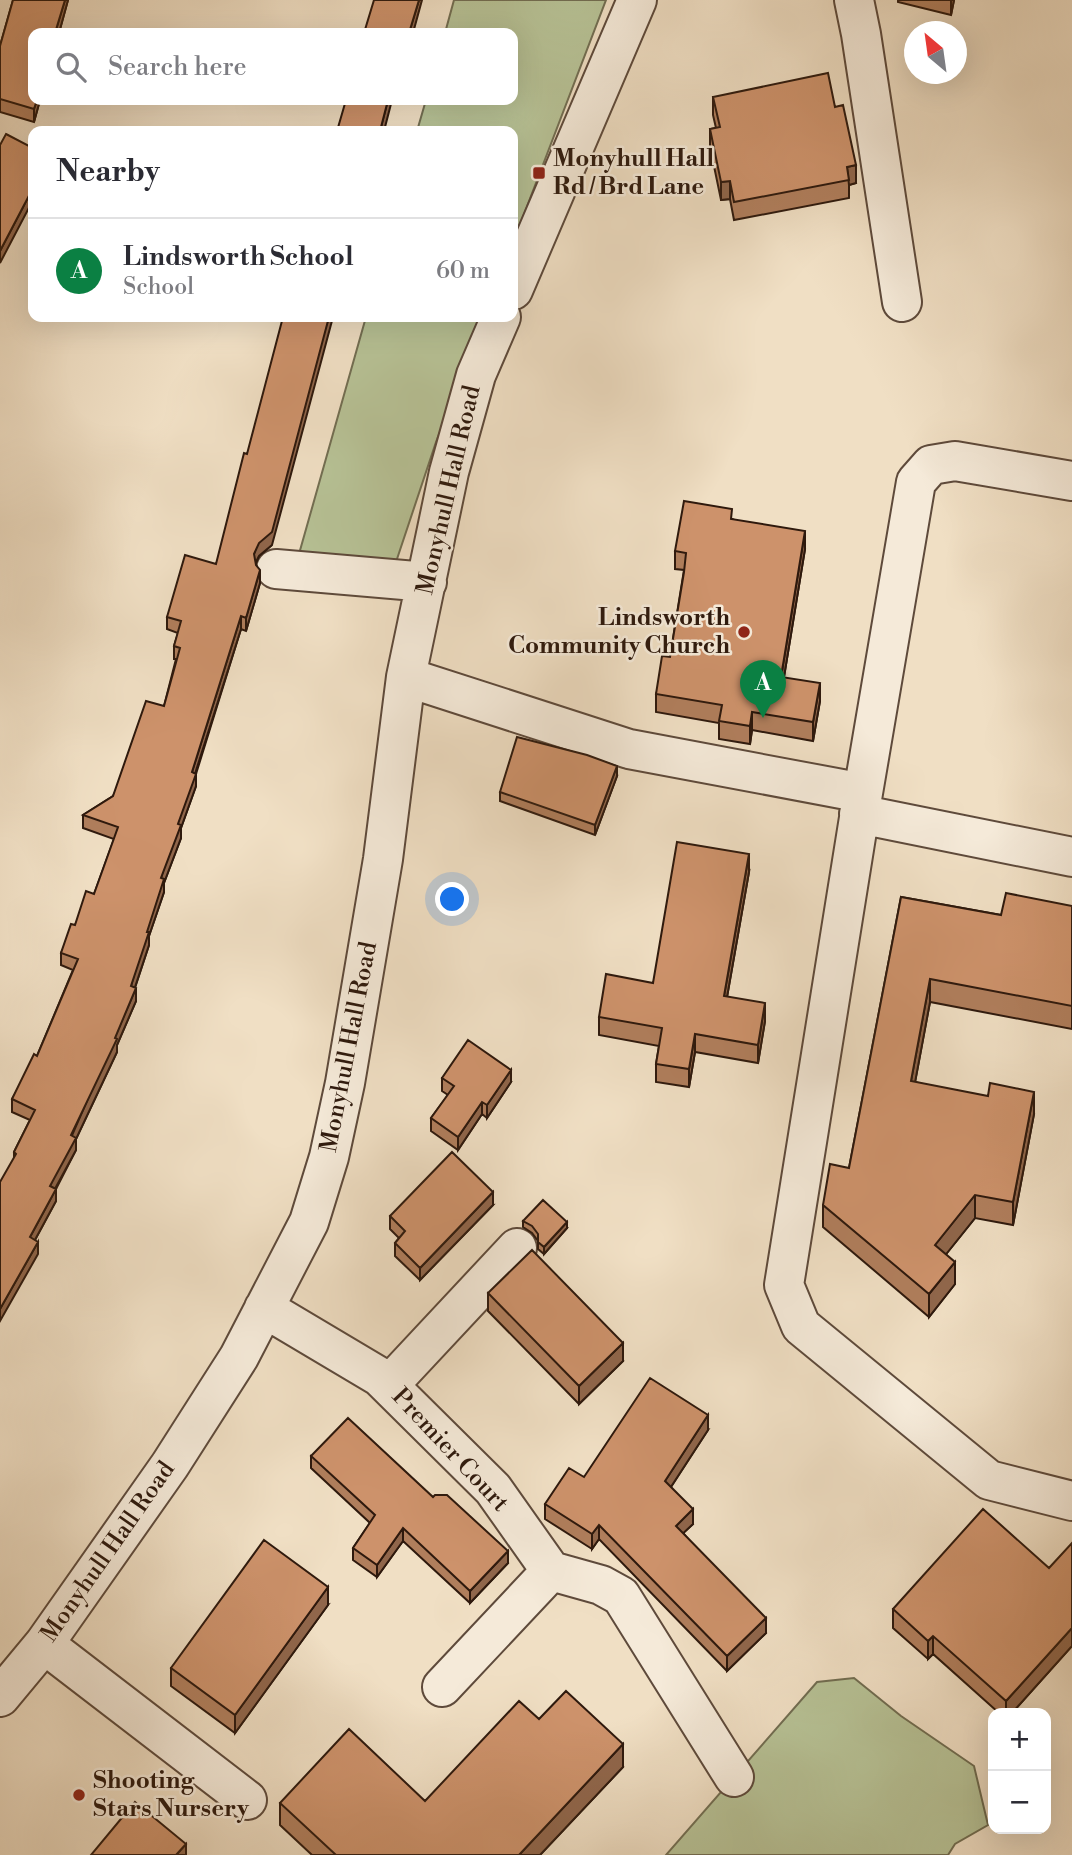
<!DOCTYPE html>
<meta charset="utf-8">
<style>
:root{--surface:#fff;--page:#f7f7f7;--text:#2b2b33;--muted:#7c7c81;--line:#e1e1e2;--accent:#0b8043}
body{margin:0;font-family:"Libre Bodoni",serif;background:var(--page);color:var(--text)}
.controls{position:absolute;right:21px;bottom:21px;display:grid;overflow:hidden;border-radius:14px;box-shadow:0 7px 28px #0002}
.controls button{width:63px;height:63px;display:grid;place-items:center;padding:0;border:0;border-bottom:2px solid var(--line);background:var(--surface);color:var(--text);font:35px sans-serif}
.compass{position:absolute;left:904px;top:21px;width:63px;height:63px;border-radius:50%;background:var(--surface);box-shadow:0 7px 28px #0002;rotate:331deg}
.you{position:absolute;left:453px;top:900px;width:24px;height:24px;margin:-18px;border:5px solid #fff;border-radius:50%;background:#1a73e8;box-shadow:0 0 0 10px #1a73e833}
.badge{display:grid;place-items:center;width:46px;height:46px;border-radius:50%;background:var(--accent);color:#fff;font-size:23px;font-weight:700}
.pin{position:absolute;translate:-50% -58px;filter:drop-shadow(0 2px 4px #0008)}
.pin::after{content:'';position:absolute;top:37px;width:24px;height:21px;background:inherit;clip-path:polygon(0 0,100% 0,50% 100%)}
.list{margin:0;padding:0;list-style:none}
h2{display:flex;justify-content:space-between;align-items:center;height:91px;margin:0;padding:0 28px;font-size:30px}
h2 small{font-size:23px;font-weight:400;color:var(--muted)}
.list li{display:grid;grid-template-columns:46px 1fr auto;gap:21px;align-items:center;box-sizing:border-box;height:105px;padding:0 28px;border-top:2px solid var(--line)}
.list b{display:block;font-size:26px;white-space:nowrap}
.list p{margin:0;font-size:23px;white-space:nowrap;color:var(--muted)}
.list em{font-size:23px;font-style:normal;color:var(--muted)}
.icon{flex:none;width:38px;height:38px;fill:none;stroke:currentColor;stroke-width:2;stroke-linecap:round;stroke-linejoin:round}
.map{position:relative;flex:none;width:1072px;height:1855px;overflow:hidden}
.search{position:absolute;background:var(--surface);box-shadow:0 7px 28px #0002;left:28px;top:28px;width:490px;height:77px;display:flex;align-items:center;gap:18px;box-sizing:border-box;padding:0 24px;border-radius:14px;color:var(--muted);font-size:26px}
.panel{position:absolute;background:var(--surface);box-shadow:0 7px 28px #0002;left:28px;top:126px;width:490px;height:196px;border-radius:14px}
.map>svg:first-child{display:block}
.green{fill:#b7c296;stroke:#726e52;stroke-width:2}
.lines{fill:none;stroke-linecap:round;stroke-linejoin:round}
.minor-casing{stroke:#5e4a3b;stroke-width:42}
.minor{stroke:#f5ead9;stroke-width:38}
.wall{fill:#b07e5c;stroke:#2e190d;stroke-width:2}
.shaded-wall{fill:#90664b;stroke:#2e190d;stroke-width:2}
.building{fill:#cd926b;stroke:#2e190d;stroke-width:2}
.poi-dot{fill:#8f2418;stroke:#f5ead9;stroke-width:2.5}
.labels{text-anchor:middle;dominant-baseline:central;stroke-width:5;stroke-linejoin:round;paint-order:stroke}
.poi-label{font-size:24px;font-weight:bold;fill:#2e190d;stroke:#f5ead9;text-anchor:start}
.street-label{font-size:24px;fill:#2e190d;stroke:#f5ead9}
</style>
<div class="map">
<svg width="1072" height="1855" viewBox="0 0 1072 1855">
<rect width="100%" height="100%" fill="#f0dfc4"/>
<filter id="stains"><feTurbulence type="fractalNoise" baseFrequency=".00286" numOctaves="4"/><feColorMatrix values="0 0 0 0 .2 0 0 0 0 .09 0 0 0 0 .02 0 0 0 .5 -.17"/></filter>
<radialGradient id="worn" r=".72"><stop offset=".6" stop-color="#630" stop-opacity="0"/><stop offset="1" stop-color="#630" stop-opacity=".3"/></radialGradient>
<!-- green -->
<path class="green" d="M 454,0 L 606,0 L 513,243 L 513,131 L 417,131 L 426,100 L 513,100 L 513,33 L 445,33 Z
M 366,317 L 484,317 L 436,442 L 395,565 L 299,554 Z
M 854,1678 L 901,1716 L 974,1766 L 988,1825 L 955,1844 L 948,1855 L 666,1855 L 817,1682 Z"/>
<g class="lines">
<!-- minor casing -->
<g class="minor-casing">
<path id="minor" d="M 854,0 L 861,34 L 902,302
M 513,290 L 637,0
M 1072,481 L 955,461 L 931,465 L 916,482 L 863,793 L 784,1285 L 801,1326 L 989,1480 L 1072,1501
M 276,569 L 427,582
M 406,677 L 629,749 L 863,793
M 859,814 L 1072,857
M 264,1308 L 380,1377 L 493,1489 L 551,1571 L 601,1585 L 621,1596 L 734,1777
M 389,1385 L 517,1248
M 44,1644 L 247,1800
M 442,1687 L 551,1571
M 0,1697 L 44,1644 L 170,1465 L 239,1357 L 309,1222 L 329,1157 L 345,1083 L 383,859 L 406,677 L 449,472 L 476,375 L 501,317"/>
</g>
<!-- minor -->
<use href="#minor" class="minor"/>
</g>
<!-- wall -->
<path class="wall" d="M 13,0 L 68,0 L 59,33 L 33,100 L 40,100 L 34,122 L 0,112 L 0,46 Z
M 898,0 L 954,0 L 951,15 L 898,2 Z
M 713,97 L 835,107 L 856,183 L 849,185 L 849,198 L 734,220 L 730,199 L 721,200 L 710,147 L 710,129 L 716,128 L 713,115 Z
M 732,519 L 805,549 L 784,677 L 820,701 L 813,741 L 752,730 L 750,744 L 719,739 L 719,723 L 656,712 L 656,694 L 670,657 L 684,570 L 675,569 L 675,551 Z
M 272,545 L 259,556 L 256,563 L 260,583 L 246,631 L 241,629 L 196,774 L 196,786 L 181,828 L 181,838 L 164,883 L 164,892 L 149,936 L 149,945 L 135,988 L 136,1001 L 117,1045 L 117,1052 L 76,1139 L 76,1150 L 56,1189 L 56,1201 L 35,1240 L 38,1254 L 14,1158 L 14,1152 L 30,1120 L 12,1112 L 12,1099 L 37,1056 L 73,970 L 61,965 L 61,953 L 75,925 L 94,894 L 114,839 L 83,828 L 83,815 L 113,796 L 164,706 L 176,659 L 174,659 L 174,646 L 178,633 L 167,629 L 167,617 L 216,564 Z
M 617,776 L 595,835 L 500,801 L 500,792 Z
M 749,872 L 727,997 L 765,1021 L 758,1063 L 695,1052 L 689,1087 L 656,1082 L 656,1064 L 659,1046 L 599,1035 L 599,1017 L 653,983 Z
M 901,897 L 1001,915 L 1072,906 L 1072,1029 L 930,1002 L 915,1082 L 1034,1114 L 1013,1225 L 975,1218 L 946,1254 L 955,1284 L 929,1317 L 823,1227 L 823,1205 L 849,1168 Z
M 442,1078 L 511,1082 L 487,1118 L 482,1114 L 458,1150 L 431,1131 L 431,1118 L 448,1095 L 442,1091 Z
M 493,1205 L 420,1280 L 395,1256 L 395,1243 L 399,1238 L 390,1229 L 390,1216 Z
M 523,1221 L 567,1228 L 544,1254 L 538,1249 L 538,1241 L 532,1233 L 523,1227 Z
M 488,1293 L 623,1361 L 579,1404 L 488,1311 Z
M 708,1430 L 671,1487 L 693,1524 L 683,1533 L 766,1633 L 727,1671 L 599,1539 L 592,1549 L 545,1519 L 545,1504 L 584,1477 Z
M 311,1456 L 433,1497 L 508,1563 L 470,1603 L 403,1541 L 377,1577 L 353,1560 L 353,1548 L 370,1523 L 311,1468 Z
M 1049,1568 L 1072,1646 L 1012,1713 L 999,1713 L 933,1654 L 928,1659 L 893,1628 L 893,1609 Z
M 328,1605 L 235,1733 L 171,1686 L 171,1668 Z
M 539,1719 L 623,1767 L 540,1855 L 312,1855 L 280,1825 L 280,1803 L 425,1801 Z"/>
<!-- shaded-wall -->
<path class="shaded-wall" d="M 65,0 L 68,0 L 59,33 L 55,33 Z
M 419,0 L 422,0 L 413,33 L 409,33 Z
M 951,0 L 954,0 L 951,15 Z
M 37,100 L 40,100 L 34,122 L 34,109 Z
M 388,100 L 392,100 L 384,131 L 380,131 Z
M 856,165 L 856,183 L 849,185 L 847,167 Z
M 730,181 L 730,199 L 721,200 L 721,182 Z
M 33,188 L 33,200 L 0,263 L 0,251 Z
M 329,317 L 333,317 L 272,545 L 259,556 L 254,566 L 254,554 Z
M 805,531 L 805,549 L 781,695 L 781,677 Z
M 260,570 L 260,583 L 246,631 L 246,618 Z
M 241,616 L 241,629 L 194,777 L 196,774 L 196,786 L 181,828 L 181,838 L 164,883 L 164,892 L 149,936 L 149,945 L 131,999 L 131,986 L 161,878 L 192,772 Z
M 820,683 L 820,701 L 813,741 L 813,722 Z
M 752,712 L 752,730 L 750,744 L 750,726 Z
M 617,766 L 617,776 L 595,835 L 595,825 Z
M 749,854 L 749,872 L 724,1014 L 724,996 Z
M 930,979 L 930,1002 L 911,1104 L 911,1081 Z
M 136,988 L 136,1001 L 117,1045 L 117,1052 L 76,1139 L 76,1150 L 50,1198 L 50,1186 Z
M 765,1003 L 765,1021 L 758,1063 L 758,1045 Z
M 695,1034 L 695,1052 L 689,1087 L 689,1069 Z
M 511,1070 L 511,1082 L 487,1118 L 487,1105 Z
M 1034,1092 L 1034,1114 L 1013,1225 L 1013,1202 Z
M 482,1102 L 482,1114 L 458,1150 L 458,1137 Z
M 56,1189 L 56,1201 L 30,1249 L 30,1237 Z
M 493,1192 L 493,1205 L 420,1280 L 420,1268 Z
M 975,1195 L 975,1218 L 935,1268 L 935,1245 Z
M 567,1222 L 567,1228 L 544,1254 L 544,1247 Z
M 38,1242 L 38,1254 L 0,1321 L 0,1309 Z
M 955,1262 L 955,1284 L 929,1317 L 929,1294 Z
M 623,1343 L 623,1361 L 579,1404 L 579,1386 Z
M 708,1415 L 708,1430 L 665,1496 L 665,1481 Z
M 693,1509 L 693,1524 L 676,1540 L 676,1526 Z
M 599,1525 L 599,1539 L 592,1549 L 592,1534 Z
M 403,1528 L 403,1541 L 377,1577 L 377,1565 Z
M 508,1551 L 508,1563 L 470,1603 L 470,1591 Z
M 328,1587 L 328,1605 L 235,1733 L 235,1715 Z
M 766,1618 L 766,1633 L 727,1671 L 727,1656 Z
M 1072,1628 L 1072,1646 L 1012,1713 L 1006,1713 L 1006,1701 Z
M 933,1636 L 933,1654 L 928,1659 L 928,1641 Z
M 623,1744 L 623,1767 L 540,1855 L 519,1855 Z
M 186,1844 L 186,1855 L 176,1855 Z"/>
<!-- building -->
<path class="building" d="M 13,0 L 65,0 L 55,33 L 33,33 L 33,100 L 37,100 L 34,109 L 0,99 L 0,46 Z
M 374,0 L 419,0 L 409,33 L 364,33 Z
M 828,73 L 835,107 L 843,105 L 856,165 L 847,167 L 849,180 L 734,202 L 730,181 L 721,182 L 710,129 L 720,127 L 713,97 Z
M 346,100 L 388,100 L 380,131 L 337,131 Z
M 6,134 L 33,148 L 33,188 L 0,251 L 0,145 Z
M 283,317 L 329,317 L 272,532 L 259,543 L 254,554 L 256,565 L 260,570 L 246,618 L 241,616 L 192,772 L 196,774 L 178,824 L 181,825 L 161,878 L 164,879 L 147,932 L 149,932 L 131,986 L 136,988 L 115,1038 L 117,1039 L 71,1135 L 76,1138 L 50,1186 L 56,1189 L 30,1237 L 38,1242 L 0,1309 L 0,1182 L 16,1154 L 14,1152 L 35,1110 L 12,1099 L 34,1054 L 37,1056 L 78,959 L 61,953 L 71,924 L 75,925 L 86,891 L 94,894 L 118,827 L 83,815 L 113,796 L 146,701 L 164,706 L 180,648 L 174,646 L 181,621 L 167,617 L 185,555 L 216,564 L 244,453 L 247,454 Z
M 684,501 L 732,509 L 731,519 L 805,531 L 781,677 L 820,683 L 813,722 L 752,712 L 750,726 L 719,721 L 722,705 L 656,694 L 662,656 L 670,657 L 684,572 L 686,553 L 675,551 Z
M 517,737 L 587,755 L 617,766 L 595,825 L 500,792 Z
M 677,842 L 749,854 L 724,996 L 765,1003 L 758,1045 L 695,1034 L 689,1069 L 656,1064 L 662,1028 L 599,1017 L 606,974 L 653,983 Z
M 1006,893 L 1072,906 L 1072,1006 L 930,979 L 911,1081 L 988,1096 L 990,1083 L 1034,1092 L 1013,1202 L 975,1195 L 935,1245 L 955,1262 L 929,1294 L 823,1205 L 830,1164 L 849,1168 L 901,897 L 1001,915 Z
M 468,1040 L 511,1070 L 487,1105 L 482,1102 L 458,1137 L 431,1118 L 454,1086 L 442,1078 Z
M 452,1152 L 493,1192 L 420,1268 L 395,1243 L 405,1231 L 390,1216 Z
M 543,1200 L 567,1222 L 544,1247 L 538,1242 L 538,1234 L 532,1226 L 523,1221 Z
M 532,1250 L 623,1343 L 579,1386 L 488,1293 Z
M 650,1378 L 708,1415 L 665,1481 L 693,1509 L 676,1526 L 766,1618 L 727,1656 L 599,1525 L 592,1534 L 545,1504 L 569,1468 L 584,1477 Z
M 348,1418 L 433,1497 L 435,1495 L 447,1495 L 508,1551 L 470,1591 L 403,1528 L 377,1565 L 353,1548 L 375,1515 L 311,1456 Z
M 983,1509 L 1049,1568 L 1072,1543 L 1072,1628 L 1006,1701 L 933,1636 L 928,1641 L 893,1609 Z
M 264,1540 L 328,1587 L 235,1715 L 171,1668 Z
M 566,1691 L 623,1744 L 519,1855 L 336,1855 L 280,1803 L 349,1729 L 425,1801 L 519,1701 L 539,1719 Z
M 135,1802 L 186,1844 L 176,1855 L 91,1855 Z"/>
<!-- markers -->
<g class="poi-dot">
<rect x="532" y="166" width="14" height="14" rx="3.5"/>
<circle cx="744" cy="632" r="7"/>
<circle cx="79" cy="1795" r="7"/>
</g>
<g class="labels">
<!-- poi labels -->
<g class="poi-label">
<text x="553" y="159">Monyhull Hall<tspan x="553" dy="28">Rd / Brd Lane</tspan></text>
<text x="730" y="618" text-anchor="end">Lindsworth<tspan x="730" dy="28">Community Church</tspan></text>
<text x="93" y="1781">Shooting<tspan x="93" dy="28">Stars Nursery</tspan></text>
</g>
<!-- street labels -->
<g class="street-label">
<text transform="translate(449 490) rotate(-77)">Monyhull Hall Road</text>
<text transform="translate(349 1047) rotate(-79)">Monyhull Hall Road</text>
<text transform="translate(450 1450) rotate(47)">Premier Court</text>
<text transform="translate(108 1552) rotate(-55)">Monyhull Hall Road</text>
</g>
</g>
<rect width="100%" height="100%" filter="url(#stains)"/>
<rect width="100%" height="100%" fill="url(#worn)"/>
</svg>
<div class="controls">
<button>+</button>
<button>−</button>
</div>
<svg class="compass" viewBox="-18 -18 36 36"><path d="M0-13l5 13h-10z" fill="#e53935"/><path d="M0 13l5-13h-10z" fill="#7c7c81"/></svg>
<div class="you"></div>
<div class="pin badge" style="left:763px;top:718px">A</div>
<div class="search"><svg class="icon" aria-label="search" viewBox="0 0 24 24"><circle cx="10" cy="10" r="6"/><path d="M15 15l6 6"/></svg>Search here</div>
<section class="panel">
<h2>Nearby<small></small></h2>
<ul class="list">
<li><span class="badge">A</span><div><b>Lindsworth School</b><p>School</p></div><em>60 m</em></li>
</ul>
</section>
</div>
